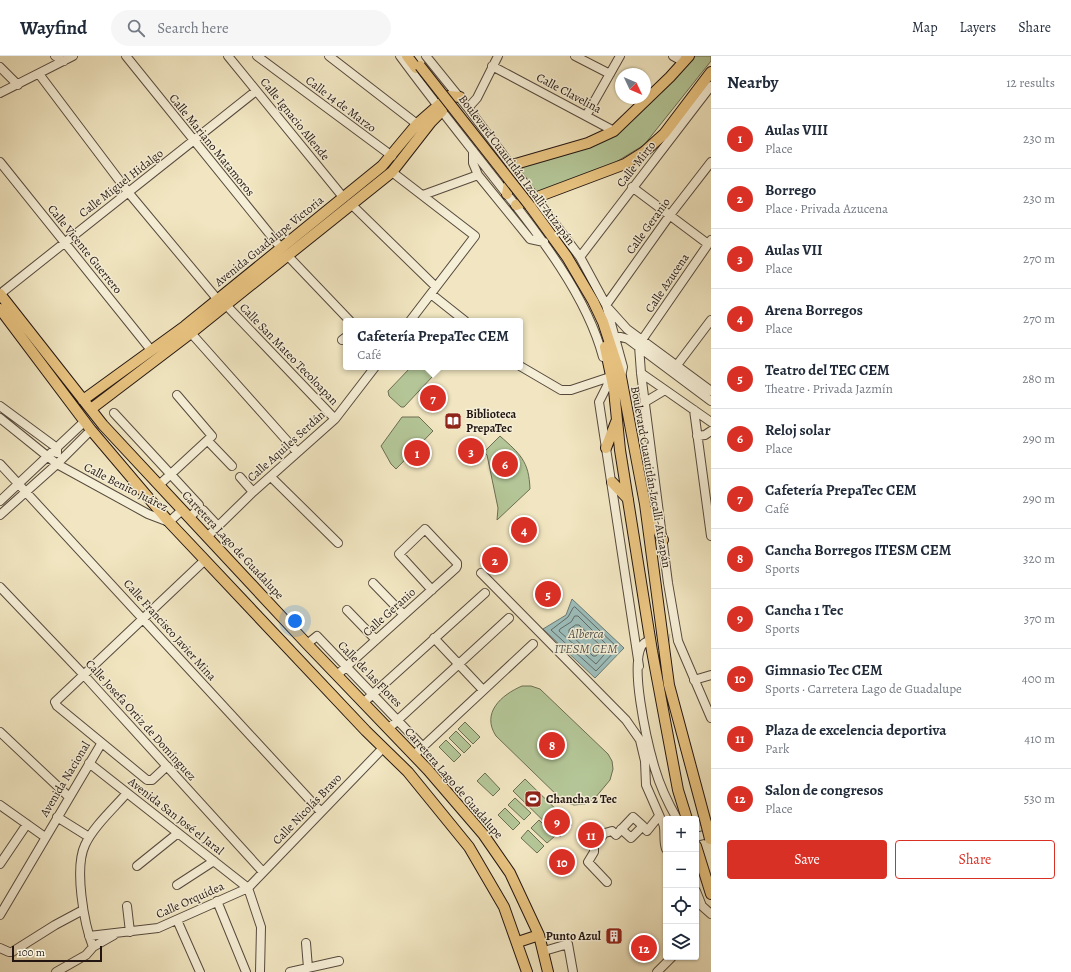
<!DOCTYPE html>
<meta charset="utf-8">
<style>
:root{--surface:#fff;--page:#f6f6f7;--text:#1f2937;--muted:#747a83;--line:#e0e1e3;--accent:#d93025}
body{margin:0;font-family:Alegreya,serif;background:var(--page);color:var(--text)}
.controls{position:absolute;right:12px;bottom:12px;display:grid;overflow:hidden;border-radius:4px;box-shadow:0 1px 3px #0004}
.controls button{width:36px;height:36px;display:grid;place-items:center;padding:0;border:0;border-bottom:1px solid var(--line);background:var(--surface);color:var(--text);font:20px sans-serif}
.compass{position:absolute;left:615px;top:12px;width:36px;height:36px;border-radius:50%;background:var(--surface);box-shadow:0 1px 3px #0004;rotate:134deg}
.scale{position:absolute;left:12px;bottom:10px;width:90px;box-sizing:border-box;padding-left:4px;border:2px solid #231612;border-top:0;font-size:11px;line-height:14px;white-space:nowrap;color:#231612;-webkit-text-stroke:3px #f6efd7;paint-order:stroke}
.you{position:absolute;left:295px;top:565px;width:14px;height:14px;margin:-10px;border:3px solid #fff;border-radius:50%;background:#1a73e8;box-shadow:0 0 0 6px #1a73e833}
.badge{display:grid;place-items:center;width:26px;height:26px;border-radius:50%;background:var(--accent);color:#fff;font-size:13px;font-weight:700}
.pin{position:absolute;translate:-50% -50%;border:2px solid #fff;box-shadow:0 1px 4px #0006}
.popup{position:absolute;left:343px;top:262px;width:180px;height:52px;box-sizing:border-box;display:grid;place-content:center;border-radius:4px;background:var(--surface);filter:drop-shadow(0 1px 3px #0005);font-size:13px;white-space:nowrap;color:var(--muted)}
.popup b{font-size:15px;color:var(--text)}
.popup::after{content:'';position:absolute;left:50%;top:100%;margin-left:-8px;border:8px solid transparent;border-top-color:var(--surface)}
.list{margin:0;padding:0;list-style:none}
h2{display:flex;justify-content:space-between;align-items:center;height:52px;margin:0;padding:0 16px;font-size:17px}
h2 small{font-size:13px;font-weight:400;color:var(--muted)}
.list li{display:grid;grid-template-columns:26px 1fr auto;gap:12px;align-items:center;box-sizing:border-box;height:60px;padding:0 16px;border-top:1px solid var(--line)}
.list b{display:block;font-size:15px;white-space:nowrap}
.list p{margin:0;font-size:13px;white-space:nowrap;color:var(--muted)}
.list em{font-size:13px;font-style:normal;color:var(--muted)}
.actions{display:flex;gap:8px;padding:12px 16px}
.actions a{flex:1;padding:9px 0;border:1px solid var(--accent);border-radius:4px;text-align:center;font-size:14px;color:var(--accent)}
.actions .main{background:var(--accent);color:#fff}
.icon{flex:none;width:22px;height:22px;fill:none;stroke:currentColor;stroke-width:2;stroke-linecap:round;stroke-linejoin:round}
.map{position:relative;flex:none;width:711px;height:916px;overflow:hidden}
header{display:flex;align-items:center;gap:24px;box-sizing:border-box;height:56px;padding:0 20px;background:var(--surface);border-bottom:1px solid var(--line)}
header strong{font-size:19px}
nav{display:flex;gap:22px;margin-inline-start:auto;font-size:14px}
.search{width:280px;height:36px;background:var(--page);display:flex;align-items:center;gap:10px;box-sizing:border-box;padding:0 14px;border-radius:22px;color:var(--muted);font-size:15px}
main{display:flex}
aside{flex:1;background:var(--surface)}
.map>svg:first-child{display:block}
.green{fill:#b4c697;stroke:#6c6e54}
.water{fill:#9dbebb;stroke:#6c7b77}
.lines{fill:none;stroke-linecap:round;stroke-linejoin:round}
.shore{stroke:#606a66;stroke-width:1}
.minor-tunnel{stroke:#c8bc9e;stroke-width:8;stroke-dasharray:8 4;stroke-linecap:butt}
.minor-casing{stroke:#564a3e;stroke-width:10}
.major-casing{stroke:#231612;stroke-width:12}
.minor{stroke:#f6efd7;stroke-width:8}
.major{stroke:#e8c380;stroke-width:10}
.major-bridge-casing{stroke:#231612;stroke-width:12;stroke-linecap:butt}
.major-bridge{stroke:#e8c380;stroke-width:10}
.labels{text-anchor:middle;dominant-baseline:central;stroke-width:3;stroke-linejoin:round;paint-order:stroke}
.street-label{font-size:12px;fill:#231612;stroke:#f6efd7}
.poi-label{font-size:12px;font-weight:bold;fill:#231612;stroke:#f6efd7;text-anchor:start}
.water-label{font-size:13px;font-style:italic;fill:#4e514d;stroke:#f6efd7}
</style>
<header>
<strong>Wayfind</strong>
<div class="search"><svg class="icon" aria-label="search" viewBox="0 0 24 24"><circle cx="10" cy="10" r="6"/><path d="M15 15l6 6"/></svg>Search here</div>
<nav><a>Map</a><a>Layers</a><a>Share</a></nav>
</header>
<main>
<div class="map">
<svg width="711" height="916" viewBox="0 0 711 916">
<rect width="100%" height="100%" fill="#f1e6c1"/>
<filter id="stains"><feTurbulence type="fractalNoise" baseFrequency=".005" numOctaves="4"/><feColorMatrix values="0 0 0 0 .2 0 0 0 0 .09 0 0 0 0 .02 0 0 0 .5 -.17"/></filter>
<radialGradient id="worn" r=".72"><stop offset=".6" stop-color="#630" stop-opacity="0"/><stop offset="1" stop-color="#630" stop-opacity=".3"/></radialGradient>
<!-- green -->
<path class="green" d="M 691,0 L 711,0 L 711,5 L 644,89 L 611,109 L 537,139 L 521,116 L 523,110 L 612,78 Z
M 411,311 L 427,311 L 432,316 L 433,320 L 404,351 L 401,351 L 389,340 L 388,335 Z
M 402,361 L 419,361 L 433,375 L 396,413 L 391,408 L 381,390 Z
M 500,380 C 520,398 529,405 530,433 L 497,464 L 498,452 L 487,399 L 484,396 Z
M 522,630 L 531,630 L 540,633 L 608,698 L 612,705 L 613,713 L 610,724 L 595,742 L 585,748 L 574,749 L 564,746 L 496,680 C 481,657 501,639 522,630 Z
M 465,666 L 480,681 L 473,688 L 458,673 Z
M 456,675 L 471,690 L 464,697 L 449,682 Z
M 446,684 L 461,699 L 454,706 L 439,691 Z
M 485,717 L 500,733 L 493,740 L 477,725 Z
M 525,723 L 572,769 L 560,781 L 513,735 Z
M 515,742 L 531,757 L 524,764 L 508,749 Z
M 505,752 L 520,767 L 513,774 L 498,759 Z
M 539,764 L 555,780 L 547,787 L 531,772 Z
M 598,769 L 605,776 L 590,793 L 577,781 L 587,771 Z
M 528,774 L 544,790 L 537,797 L 521,782 Z"/>
<!-- water -->
<path class="water" d="M 572,543 L 624,592 L 595,622 L 543,573 L 566,559 Z"/>
<g class="lines">
<!-- shore -->
<path class="shore" d="M 575,551 L 618,592 L 596,615 L 551,574 L 568,561 L 573,552 Z
M 575,560 L 578,560 L 610,592 L 596,608 L 559,575 L 560,573 L 571,566 Z
M 576,569 L 579,569 L 602,591 L 596,600 L 593,600 L 569,577 L 569,574 Z"/>
<!-- minor-tunnel -->
<path class="minor-tunnel" d="M 646,586 L 658,581 L 670,582"/>
<!-- minor casing -->
<g class="minor-casing">
<path id="minor" d="M 55,0 L 64,5
M 126,0 L 281,192
M 228,0 L 343,141
M 257,0 L 392,100
M 329,0 L 417,68
M 400,0 C 430,41 463,82 495,123 C 535,174 586,237 603,301
M 426,0 L 468,52 L 580,201 L 606,249 L 623,311 L 621,321
M 575,0 L 610,18
M 673,0 L 684,6
M 492,10 L 614,75
M 0,11 L 18,29
M 39,18 L 128,136 L 218,244
M 0,37 L 73,0
M 468,52 L 477,42 L 498,0
M 586,60 L 620,0
M 473,95 L 473,107 L 478,119 L 530,183 L 544,186
M 0,106 L 151,294
M 392,116 L 475,180 L 410,265
M 632,131 L 708,188
M 423,139 L 478,119
M 351,148 L 436,231
M 711,184 L 642,284 L 639,290 L 641,317 L 668,527 L 678,585 L 711,662
M 287,199 L 350,265
M 580,201 L 711,30
M 0,238 L 256,35
M 431,238 L 465,265
M 226,249 L 335,363
M 606,249 L 670,159 L 711,106
M 609,253 L 627,273 L 711,335
M 191,277 L 297,396
M 614,281 L 621,281 L 628,283 L 711,345
M 342,284 L 346,281
M 677,309 L 711,264
M 520,310 L 561,334 L 571,334 L 607,322
M 641,317 L 711,366
M 608,328 L 599,346 L 639,610
M 645,346 L 665,334
M 0,350 L 57,392 L 57,397
M 694,354 L 711,480
M 114,357 L 199,449 L 198,453 L 189,462
M 0,362 L 57,408 L 148,458 L 169,466 L 182,454
M 697,380 L 705,379 L 711,375
M 208,385 L 232,410
M 0,408 L 321,756
M 240,421 L 253,436
M 271,421 L 338,487
M 159,429 L 212,380 L 177,339
M 0,445 L 85,365
M 203,454 L 218,470
M 0,459 L 57,408 L 91,374
M 207,481 L 253,436 L 335,363 L 375,311
M 481,517 L 626,664 L 640,684 L 645,705 L 646,729 L 660,761
M 373,527 L 404,559
M 0,531 L 83,618 L 263,816
M 347,554 L 376,584
M 434,582 L 483,634
M 646,586 C 625,596 649,693 655,713 C 660,730 668,747 677,763
M 307,588 L 317,580 L 423,691
M 337,619 L 456,512 L 457,510 L 457,507 L 425,473 L 399,498 L 432,534
M 694,624 L 711,619
M 363,647 L 485,537
M 388,673 L 509,562
M 0,676 L 69,741
M 414,699 L 533,588
M 89,707 L 248,832
M 167,710 L 152,724 L 147,724 L 57,650 L 55,646 L 205,504
M 0,749 L 45,781
M 57,761 L 89,781
M 643,770 L 647,775 L 659,760 C 668,771 662,781 666,793
M 696,781 L 711,777
M 0,808 L 27,768
M 137,810 L 178,777
M 607,826 L 588,806 L 594,796 L 594,788 L 605,777 L 612,775 L 616,779 L 633,761 L 643,770 L 631,782 L 621,773
M 177,829 L 214,805
M 248,832 L 261,871 L 260,916
M 696,835 L 702,850 L 711,858
M 217,845 L 246,916
M 127,850 L 130,876
M 0,859 L 101,688
M 177,864 L 200,916
M 89,880 L 158,872 L 248,832 L 383,692
M 306,887 L 308,912
M 93,891 C 84,868 74,812 85,789 C 93,771 114,752 127,737
M 0,892 L 9,896 L 12,896 L 55,869 L 83,854
M 544,895 L 568,888 L 573,916
M 56,916 L 86,899 L 93,891 L 114,879
M 290,916 L 339,905
M 657,916 L 672,901"/>
</g>
<!-- major casing -->
<g class="major-casing">
<path id="major" d="M 407,0 L 416,12
M 507,138 L 512,109 L 588,87 L 614,75 L 670,21 L 689,0
M 516,149 L 625,108 L 644,96 L 664,78 L 711,16
M 530,150 L 567,201 L 593,245 L 603,266 L 621,321 L 645,448 L 669,629 L 706,767
M 0,238 L 103,369 L 307,588 L 428,714 L 483,778 L 510,817 L 539,879 L 548,916
M 0,253 L 91,374 L 169,466 L 366,675 L 408,716 L 469,791 L 504,851 L 527,916
M 605,291 L 614,334 L 620,394 L 652,595 L 678,734 L 687,763
M 83,344 L 185,270 L 382,110 L 417,68 L 449,40 L 460,41
M 91,353 L 191,277 L 392,116 L 431,66 L 442,55
M 606,392 L 616,366
M 612,426 L 628,443
M 648,455 L 663,484
M 696,790 L 711,838
M 518,886 L 539,879"/>
</g>
<!-- minor -->
<use href="#minor" class="minor"/>
<!-- major -->
<use href="#major" class="major"/>
<!-- major-bridge casing -->
<g class="major-bridge-casing">
<path id="major-bridge" d="M 420,10 L 530,150
M 706,767 L 710,783"/>
</g>
<!-- major-bridge -->
<use href="#major-bridge" class="major-bridge"/>
</g>
<!-- icons -->
<defs>
<g id="library-square" transform="scale(0.9)"><rect x="-9" y="-9" width="18" height="18" rx="4" fill="#8f2418" stroke="#f6efd7"/><path d="M-6-4Q-3-5.5-.7-3.5V5Q-3 3-6 4ZM6-4Q3-5.5 .7-3.5V5Q3 3 6 4Z" fill="#fff"/></g>
<g id="stadium-square" transform="scale(0.9)"><rect x="-9" y="-9" width="18" height="18" rx="4" fill="#8f2418" stroke="#f6efd7"/><path d="M0-5a6.5 5 0 1 0 0 10a6.5 5 0 1 0 0-10ZM-3.5-1.8h7v3.6h-7Z" fill="#fff"/></g>
<g id="building-square" transform="scale(0.9)"><rect x="-9" y="-9" width="18" height="18" rx="4" fill="#8f2418" stroke="#f6efd7"/><path d="M-4-6H4V6H1V3H-1V6H-4ZM-2.5-4.3h1.7v1.8h-1.7ZM.8-4.3h1.7v1.8H.8ZM-2.5-1h1.7V.8h-1.7ZM.8-1h1.7V.8H.8Z" fill="#fff"/></g>
</defs>
<g fill-rule="evenodd">
<use href="#library-square" x="453" y="365"/>
<use href="#stadium-square" x="533" y="743"/>
<use href="#building-square" x="614" y="880"/>
</g>
<g class="labels">
<!-- street labels -->
<g class="street-label">
<text transform="translate(569 37) rotate(28)">Calle Clavelina</text>
<text transform="translate(341 48) rotate(37)">Calle 14 de Marzo</text>
<text transform="translate(295 63) rotate(51)">Calle Ignacio Allende</text>
<text transform="translate(212 89) rotate(51)">Calle Mariano Matamoros</text>
<text transform="translate(636 108) rotate(-52)">Calle Mirto</text>
<text transform="translate(517 114) rotate(53)">Boulevard Cuautitlán Izcalli-Atizapán</text>
<text transform="translate(121 127) rotate(-38)">Calle Miguel Hidalgo</text>
<text transform="translate(648 170) rotate(-54)">Calle Geranio</text>
<text transform="translate(269 185) rotate(-39)">Avenida Guadalupe Victoria</text>
<text transform="translate(85 193) rotate(51)">Calle Vicente Guerrero</text>
<text transform="translate(667 227) rotate(-56)">Calle Azucena</text>
<text transform="translate(289 298) rotate(46)">Calle San Mateo Tecoloapan</text>
<text transform="translate(286 390) rotate(-42)">Calle Aquiles Serdán</text>
<text transform="translate(651 421) rotate(80)">Boulevard Cuautitlán Izcalli-Atizapán</text>
<text transform="translate(126 431) rotate(27)">Calle Benito Juárez</text>
<text transform="translate(233 489) rotate(47)">Carretera Lago de Guadalupe</text>
<text transform="translate(389 556) rotate(-42)">Calle Geranio</text>
<text transform="translate(170 574) rotate(48)">Calle Francisco Javier Mina</text>
<text transform="translate(370 618) rotate(46)">Calle de las Flores</text>
<text transform="translate(141 664) rotate(48)">Calle Josefa Ortiz de Domínguez</text>
<text transform="translate(65 723) rotate(-59)">Avenida Nacional</text>
<text transform="translate(454 727) rotate(49)">Carretera Lago de Guadalupe</text>
<text transform="translate(307 753) rotate(-46)">Calle Nicolás Bravo</text>
<text transform="translate(176 760) rotate(38)">Avenida San José el Jaral</text>
<text transform="translate(190 844) rotate(-24)">Calle Orquídea</text>
</g>
<!-- poi labels -->
<g class="poi-label">
<text x="466" y="358">Biblioteca<tspan x="466" dy="14">PrepaTec</tspan></text>
<text x="546" y="743">Chancha 2 Tec</text>
<text x="601" y="880" text-anchor="end">Punto Azul</text>
</g>
<!-- water labels -->
<g class="water-label">
<text x="586" y="577">Alberca<tspan x="586" dy="15">ITESM CEM</tspan></text>
</g>
</g>
<rect width="100%" height="100%" filter="url(#stains)"/>
<rect width="100%" height="100%" fill="url(#worn)"/>
</svg>
<div class="controls">
<button>+</button>
<button>−</button>
<button><svg class="icon" aria-label="locate" viewBox="0 0 24 24"><circle cx="12" cy="12" r="6"/><path d="M12 2v4M12 18v4M2 12h4M18 12h4"/></svg></button>
<button><svg class="icon" aria-label="layers" viewBox="0 0 24 24"><path d="M12 4l9 5-9 5-9-5zM3 14l9 5 9-5"/></svg></button>
</div>
<svg class="compass" viewBox="-18 -18 36 36"><path d="M0-13l5 13h-10z" fill="#e53935"/><path d="M0 13l5-13h-10z" fill="#747a83"/></svg>
<div class="scale">100 m</div>
<div class="you"></div>
<div class="pin badge" style="left:417px;top:397px">1</div>
<div class="pin badge" style="left:495px;top:504px">2</div>
<div class="pin badge" style="left:471px;top:395px">3</div>
<div class="pin badge" style="left:524px;top:474px">4</div>
<div class="pin badge" style="left:548px;top:538px">5</div>
<div class="pin badge" style="left:505px;top:408px">6</div>
<div class="pin badge" style="left:433px;top:342px">7</div>
<div class="popup"><b>Cafetería PrepaTec CEM</b>Café</div>
<div class="pin badge" style="left:552px;top:689px">8</div>
<div class="pin badge" style="left:557px;top:766px">9</div>
<div class="pin badge" style="left:562px;top:806px">10</div>
<div class="pin badge" style="left:591px;top:779px">11</div>
<div class="pin badge" style="left:644px;top:892px">12</div>
</div>
<aside>
<h2>Nearby<small>12 results</small></h2>
<ul class="list">
<li><span class="badge">1</span><div><b>Aulas VIII</b><p>Place</p></div><em>230 m</em></li>
<li><span class="badge">2</span><div><b>Borrego</b><p>Place · Privada Azucena</p></div><em>230 m</em></li>
<li><span class="badge">3</span><div><b>Aulas VII</b><p>Place</p></div><em>270 m</em></li>
<li><span class="badge">4</span><div><b>Arena Borregos</b><p>Place</p></div><em>270 m</em></li>
<li><span class="badge">5</span><div><b>Teatro del TEC CEM</b><p>Theatre · Privada Jazmín</p></div><em>280 m</em></li>
<li><span class="badge">6</span><div><b>Reloj solar</b><p>Place</p></div><em>290 m</em></li>
<li><span class="badge">7</span><div><b>Cafetería PrepaTec CEM</b><p>Café</p></div><em>290 m</em></li>
<li><span class="badge">8</span><div><b>Cancha Borregos ITESM CEM</b><p>Sports</p></div><em>320 m</em></li>
<li><span class="badge">9</span><div><b>Cancha 1 Tec</b><p>Sports</p></div><em>370 m</em></li>
<li><span class="badge">10</span><div><b>Gimnasio Tec CEM</b><p>Sports · Carretera Lago de Guadalupe</p></div><em>400 m</em></li>
<li><span class="badge">11</span><div><b>Plaza de excelencia deportiva</b><p>Park</p></div><em>410 m</em></li>
<li><span class="badge">12</span><div><b>Salon de congresos</b><p>Place</p></div><em>530 m</em></li>
</ul>
<div class="actions"><a class="main">Save</a><a>Share</a></div>
</aside>
</main>
